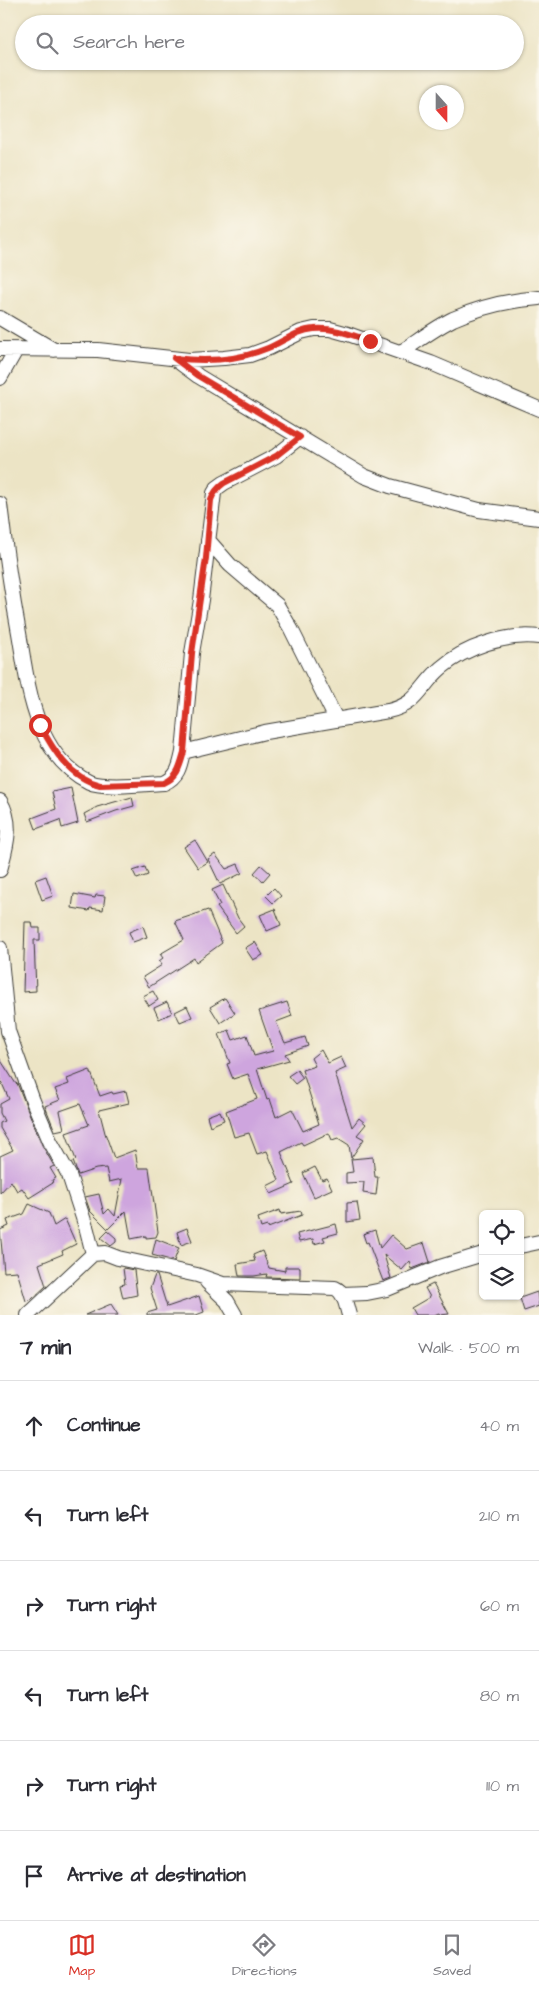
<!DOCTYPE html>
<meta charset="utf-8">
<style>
:root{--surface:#fff;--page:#f7f7f7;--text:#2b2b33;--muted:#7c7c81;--line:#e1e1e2;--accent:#d93025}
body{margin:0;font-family:"Architects Daughter",sans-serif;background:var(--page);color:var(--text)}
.controls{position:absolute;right:15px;bottom:15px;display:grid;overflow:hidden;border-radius:8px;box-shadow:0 1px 4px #0004}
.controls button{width:45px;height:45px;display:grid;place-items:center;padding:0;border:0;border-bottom:1px solid var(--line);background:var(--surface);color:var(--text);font:25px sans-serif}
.compass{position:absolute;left:419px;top:85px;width:45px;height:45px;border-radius:50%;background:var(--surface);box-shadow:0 1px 4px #0004;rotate:159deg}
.stop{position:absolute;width:15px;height:15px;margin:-11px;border:4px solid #d93025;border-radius:50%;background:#fff}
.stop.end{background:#d93025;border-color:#fff;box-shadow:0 1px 5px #0008}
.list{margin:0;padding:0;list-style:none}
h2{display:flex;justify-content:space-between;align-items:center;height:65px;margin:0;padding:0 20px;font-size:21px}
h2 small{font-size:16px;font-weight:400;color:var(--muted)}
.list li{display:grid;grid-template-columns:32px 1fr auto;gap:15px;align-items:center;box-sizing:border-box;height:90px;padding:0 20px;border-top:1px solid var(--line)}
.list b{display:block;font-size:19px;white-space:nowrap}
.list em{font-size:16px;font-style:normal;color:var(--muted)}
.icon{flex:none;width:28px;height:28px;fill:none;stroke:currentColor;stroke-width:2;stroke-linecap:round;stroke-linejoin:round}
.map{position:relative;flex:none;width:539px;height:1315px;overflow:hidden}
.search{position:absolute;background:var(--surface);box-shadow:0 1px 4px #0004;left:15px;right:15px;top:15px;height:55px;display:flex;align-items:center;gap:12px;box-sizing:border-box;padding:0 18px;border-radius:28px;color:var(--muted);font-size:19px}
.sheet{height:605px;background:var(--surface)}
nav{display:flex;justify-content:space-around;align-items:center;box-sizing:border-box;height:70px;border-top:1px solid var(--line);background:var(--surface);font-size:14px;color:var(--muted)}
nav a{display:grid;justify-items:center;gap:2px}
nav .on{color:var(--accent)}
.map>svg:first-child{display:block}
.building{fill:#cea5de}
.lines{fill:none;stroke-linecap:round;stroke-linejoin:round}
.minor-casing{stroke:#3b3a35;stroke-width:16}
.minor{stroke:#fff;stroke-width:14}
.route{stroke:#d93025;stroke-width:6}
</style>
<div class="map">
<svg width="539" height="1315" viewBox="0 0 539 1315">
<rect width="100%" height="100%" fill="#fbf7ec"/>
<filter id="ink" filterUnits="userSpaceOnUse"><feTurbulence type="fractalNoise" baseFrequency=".02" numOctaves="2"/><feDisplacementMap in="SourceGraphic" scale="10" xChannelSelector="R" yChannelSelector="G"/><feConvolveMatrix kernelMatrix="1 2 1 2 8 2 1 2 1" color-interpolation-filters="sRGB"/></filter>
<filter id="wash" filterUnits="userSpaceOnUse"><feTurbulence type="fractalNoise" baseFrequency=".0096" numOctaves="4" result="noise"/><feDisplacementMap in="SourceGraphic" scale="20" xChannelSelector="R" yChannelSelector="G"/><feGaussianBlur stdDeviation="1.12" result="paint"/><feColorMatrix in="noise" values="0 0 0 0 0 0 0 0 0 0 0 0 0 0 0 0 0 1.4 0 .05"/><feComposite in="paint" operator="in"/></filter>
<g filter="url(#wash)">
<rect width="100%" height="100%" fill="#ece4c5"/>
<g id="blocks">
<!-- building -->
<path class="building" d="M 71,788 L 78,823 L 62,828 L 60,820 L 36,829 L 32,818 L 56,809 L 52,792 Z
M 132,797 L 134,806 L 116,811 L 87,822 L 84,814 L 97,807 Z
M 195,840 L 208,862 L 198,868 L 184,847 Z
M 215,854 L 226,869 L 238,864 L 242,873 L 220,884 L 208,859 Z
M 261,865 L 270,873 L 263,881 L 254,873 Z
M 145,867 L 148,875 L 137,879 L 133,871 Z
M 46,876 L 53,896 L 42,900 L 35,880 Z
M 223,885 L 238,918 L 244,926 L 236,933 L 217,907 L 220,905 L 212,890 Z
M 274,888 L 281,896 L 273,903 L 266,896 Z
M 74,894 L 95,898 L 96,895 L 105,896 L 103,910 L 90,908 L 89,911 L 72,908 Z
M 275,909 L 281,925 L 267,931 L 260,915 Z
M 208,910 L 222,943 L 196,962 L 194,958 L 149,987 L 143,977 L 162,965 L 159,961 L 163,958 L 160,954 L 184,940 L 175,921 Z
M 25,922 L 32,922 L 33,928 L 40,928 L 40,940 L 34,940 L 36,991 L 23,992 Z
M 143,926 L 147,937 L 133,942 L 129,932 Z
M 255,942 L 263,955 L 253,960 L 245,948 Z
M 153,991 L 158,1000 L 149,1006 L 143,996 Z
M 225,998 L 235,1013 L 220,1023 L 210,1007 Z
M 167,1002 L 172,1013 L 159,1019 L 154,1008 Z
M 287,1002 L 292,1016 L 276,1022 L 285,1043 L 305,1037 L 308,1046 L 285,1054 L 289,1060 L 257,1069 L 267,1100 L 270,1099 L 276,1117 L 292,1109 L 303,1131 L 319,1124 L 302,1070 L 315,1066 L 311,1058 L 321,1050 L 328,1063 L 341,1057 L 346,1068 L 335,1073 L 352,1127 L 359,1118 L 366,1124 L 357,1135 L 364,1139 L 351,1158 L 349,1145 L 338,1138 L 332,1140 L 329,1133 L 303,1145 L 301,1142 L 281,1152 L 294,1184 L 271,1194 L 267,1186 L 279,1180 L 267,1151 L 257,1154 L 249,1133 L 234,1137 L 226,1111 L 257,1099 L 248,1074 L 233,1079 L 227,1064 L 230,1063 L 219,1034 L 229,1030 L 233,1040 L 247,1035 L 254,1056 L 273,1051 L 259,1011 Z
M 187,1006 L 192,1017 L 180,1022 L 175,1012 Z
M 0,1059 L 16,1084 L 17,1083 L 42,1145 L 54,1166 L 50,1168 L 56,1178 L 52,1180 L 53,1183 L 29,1198 L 22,1188 L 17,1191 L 11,1181 L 0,1193 L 0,1156 L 13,1150 L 0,1128 L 0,1123 L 4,1121 L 0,1113 L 0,1104 L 9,1099 L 0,1079 Z
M 90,1070 L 100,1096 L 112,1092 L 113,1094 L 126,1091 L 129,1103 L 99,1110 L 105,1133 L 114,1158 L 135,1150 L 138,1168 L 149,1168 L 158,1232 L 156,1237 L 146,1238 L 146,1236 L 131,1239 L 126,1211 L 108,1229 L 90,1211 L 85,1197 L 99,1194 L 104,1214 L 109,1209 L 115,1216 L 122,1179 L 109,1182 L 106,1168 L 96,1169 L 78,1175 L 73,1161 L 76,1160 L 66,1133 L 89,1125 L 80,1104 L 60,1111 L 64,1129 L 55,1131 L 45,1106 L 60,1100 L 55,1089 L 69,1084 L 67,1079 Z
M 297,1070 L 303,1078 L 295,1084 L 288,1076 Z
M 220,1111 L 224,1120 L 210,1126 L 207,1116 Z
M 373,1157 L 375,1177 L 378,1177 L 376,1195 L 363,1193 L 364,1182 L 346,1183 L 346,1173 L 353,1172 L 351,1159 Z
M 315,1167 L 322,1180 L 327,1178 L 332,1189 L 314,1197 L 303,1173 Z
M 357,1202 L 360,1220 L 347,1222 L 347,1203 Z
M 29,1204 L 49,1213 L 54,1226 L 65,1219 L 76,1244 L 62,1251 L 63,1254 L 39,1264 L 46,1286 L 32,1299 L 26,1301 L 17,1271 L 4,1272 L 0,1230 L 9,1226 L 7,1220 L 24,1214 Z
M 280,1210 L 281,1214 L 301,1211 L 302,1215 L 268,1228 L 267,1226 L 261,1228 L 258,1218 Z
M 336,1224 L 338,1233 L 323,1237 L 325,1241 L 314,1244 L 313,1239 L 299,1242 L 297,1234 Z
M 187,1228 L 192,1241 L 181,1245 L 177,1232 Z
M 375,1230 L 380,1248 L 391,1235 L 407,1249 L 424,1243 L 430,1262 L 412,1269 L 410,1261 L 402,1270 L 384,1255 L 391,1278 L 383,1281 L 368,1242 L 366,1243 L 363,1234 Z
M 108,1231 L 116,1238 L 116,1242 L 111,1246 L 101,1238 Z
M 156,1239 L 179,1248 L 174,1261 L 152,1255 Z
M 262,1251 L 269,1268 L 285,1271 L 285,1267 L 300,1267 L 300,1278 L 266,1277 L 267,1274 L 254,1276 L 239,1276 L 237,1264 L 255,1261 L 253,1255 Z
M 123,1268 L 134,1270 L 137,1295 L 123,1298 L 120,1285 L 125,1284 Z
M 155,1275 L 157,1275 L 167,1307 L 199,1296 L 204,1312 L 196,1315 L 147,1315 L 147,1313 L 157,1310 L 150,1288 Z
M 433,1284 L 449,1314 L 440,1315 L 439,1313 L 434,1315 L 415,1315 L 411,1308 L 430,1297 L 425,1288 Z
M 537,1292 L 539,1306 L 524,1311 L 520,1298 Z
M 111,1304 L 118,1315 L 85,1315 Z"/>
</g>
</g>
<g filter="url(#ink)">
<use href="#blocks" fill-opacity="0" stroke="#3b3a35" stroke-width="1"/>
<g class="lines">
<!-- minor casing -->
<g class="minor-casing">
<path id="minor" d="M 0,318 L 54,350
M 0,349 L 98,350 L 189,360 L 224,358 L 250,355 L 269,348 L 301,332 L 314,329 L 330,329 L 348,334 L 431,363 L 539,409
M 401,352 C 418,341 435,328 453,319 C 480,307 510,300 539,298
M 175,359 L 198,376 L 364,476 L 390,486 L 479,510 L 539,518
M 0,378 L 16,350
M 0,504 C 5,547 11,590 19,633 C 28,685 34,755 89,782 C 104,789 146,784 164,783 C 178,777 180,766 183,752 L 192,653 L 201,600 L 214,493 L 217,488 L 224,483 L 276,456 L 300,437
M 208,540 L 230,565 L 277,605 L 291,629 L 336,719
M 183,752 L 265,732 L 388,711 C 419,704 419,687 441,668 C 465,647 507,633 539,637
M 0,801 C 14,824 6,847 0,870
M 0,948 L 8,1031 L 33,1101 L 50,1141 L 69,1175 L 87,1230 L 93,1254
M 520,1246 L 539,1242
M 207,1282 L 227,1301 L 235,1315
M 343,1294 L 367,1293 L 387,1289 L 440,1267 L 483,1254
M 28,1315 L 93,1254 L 105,1253 L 118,1258 L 197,1275 L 223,1284 L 335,1288 C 345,1292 346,1306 349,1315"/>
</g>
<!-- minor -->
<use href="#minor" class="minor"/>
</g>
</g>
<g class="lines" filter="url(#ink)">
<!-- route -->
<path class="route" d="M 40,725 C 53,750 70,778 100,785 L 164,783 C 178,777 180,766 184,752 L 192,653 L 206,558 L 211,500 C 214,492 217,488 224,483 L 276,456 L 300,437 L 198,376 L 174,358 C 205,362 239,360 268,348 C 283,342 297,330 314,329 C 333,327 352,335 370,341"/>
</g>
</svg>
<div class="controls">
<button><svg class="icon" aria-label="locate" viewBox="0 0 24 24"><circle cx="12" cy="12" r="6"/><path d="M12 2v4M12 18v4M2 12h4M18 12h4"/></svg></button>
<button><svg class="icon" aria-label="layers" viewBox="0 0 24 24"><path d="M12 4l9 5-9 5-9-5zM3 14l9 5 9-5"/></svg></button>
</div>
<svg class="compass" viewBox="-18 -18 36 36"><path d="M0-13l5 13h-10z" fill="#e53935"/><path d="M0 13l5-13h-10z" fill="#7c7c81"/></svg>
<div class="stop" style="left:40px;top:725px"></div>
<div class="stop end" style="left:370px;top:341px"></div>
<div class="search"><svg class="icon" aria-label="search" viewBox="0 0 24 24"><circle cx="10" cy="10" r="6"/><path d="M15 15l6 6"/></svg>Search here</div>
</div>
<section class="sheet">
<h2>7 min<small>Walk · 500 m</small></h2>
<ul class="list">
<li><svg class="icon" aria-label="ahead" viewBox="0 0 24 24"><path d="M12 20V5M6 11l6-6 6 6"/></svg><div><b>Continue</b></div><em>40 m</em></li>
<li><svg class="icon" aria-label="left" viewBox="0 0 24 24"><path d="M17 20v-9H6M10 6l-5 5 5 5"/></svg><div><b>Turn left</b></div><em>210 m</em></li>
<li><svg class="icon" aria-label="right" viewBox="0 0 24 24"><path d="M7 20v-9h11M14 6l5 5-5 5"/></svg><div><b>Turn right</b></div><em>60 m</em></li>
<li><svg class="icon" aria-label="left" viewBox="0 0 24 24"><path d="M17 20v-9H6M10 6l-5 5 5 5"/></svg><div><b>Turn left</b></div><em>80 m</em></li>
<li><svg class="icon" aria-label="right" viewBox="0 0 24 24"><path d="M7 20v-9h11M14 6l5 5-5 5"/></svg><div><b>Turn right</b></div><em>110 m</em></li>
<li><svg class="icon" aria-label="arrive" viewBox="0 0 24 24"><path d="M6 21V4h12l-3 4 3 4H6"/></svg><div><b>Arrive at destination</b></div></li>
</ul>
</section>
<nav>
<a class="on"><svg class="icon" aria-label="map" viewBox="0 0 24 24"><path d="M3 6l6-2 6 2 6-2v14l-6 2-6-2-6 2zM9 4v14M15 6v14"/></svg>Map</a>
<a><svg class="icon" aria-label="directions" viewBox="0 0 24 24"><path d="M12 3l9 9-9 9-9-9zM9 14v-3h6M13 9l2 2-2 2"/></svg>Directions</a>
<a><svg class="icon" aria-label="saved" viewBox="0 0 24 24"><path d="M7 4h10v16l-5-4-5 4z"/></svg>Saved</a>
</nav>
